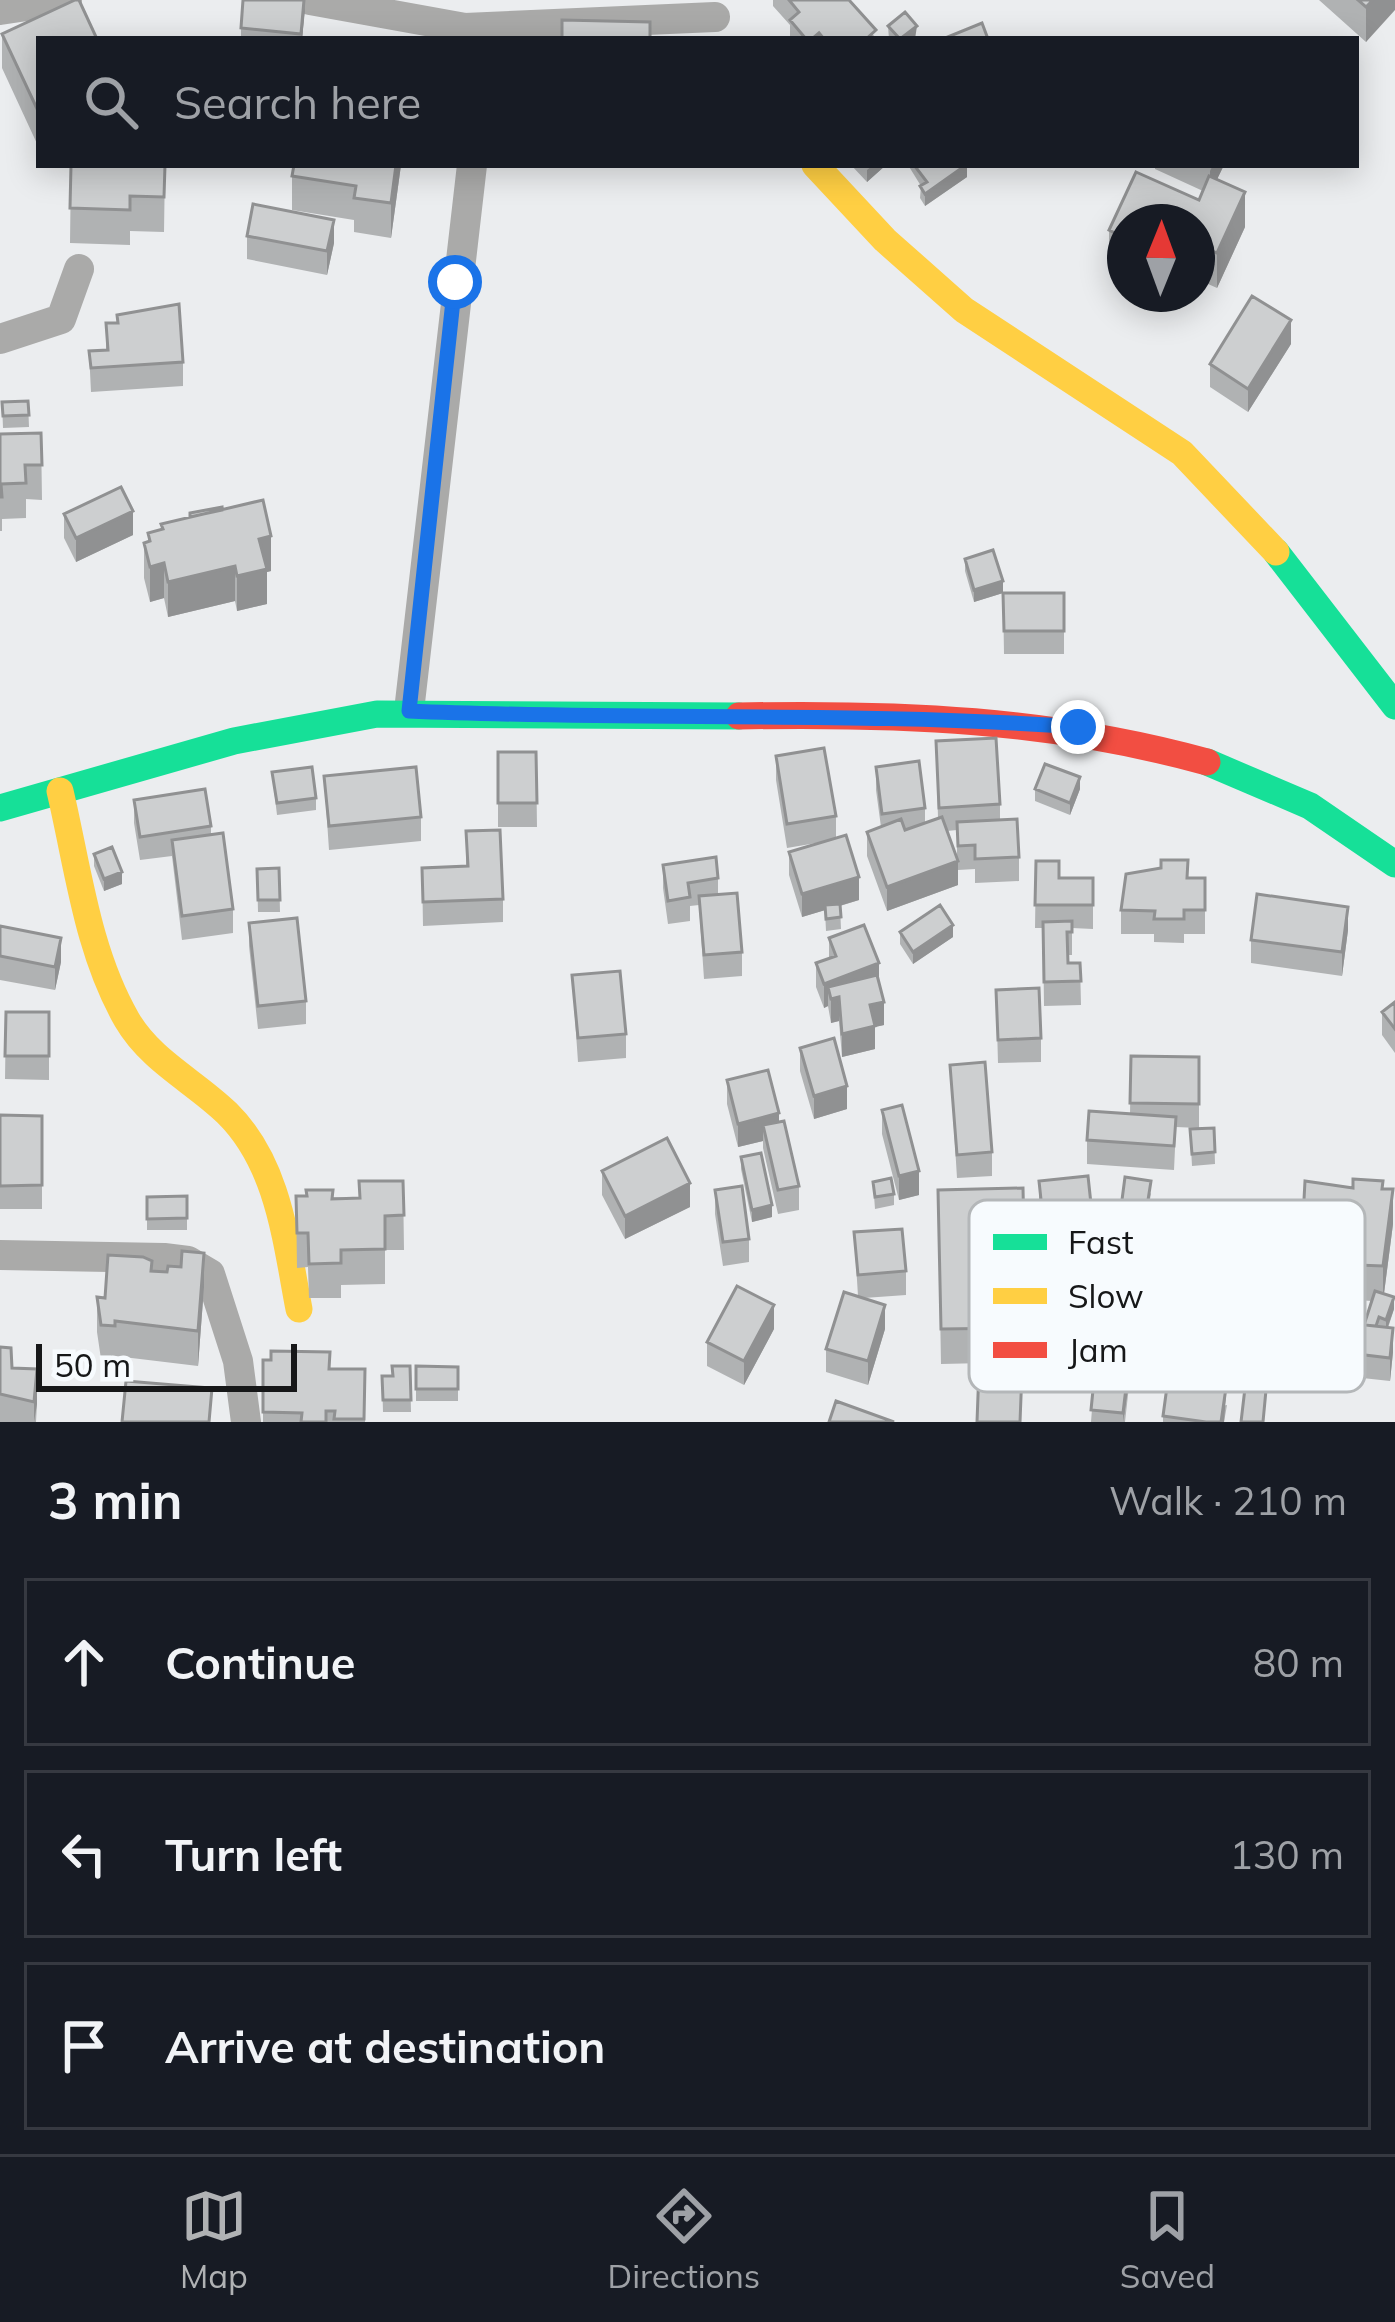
<!DOCTYPE html>
<meta charset="utf-8">
<style>
:root{--surface:#171b24;--page:#20242c;--text:#f1f3f6;--muted:#9ea1a6;--line:#363941;--accent:#b0b2b4}
body{margin:0;font-family:Mulish,sans-serif;background:var(--page);color:var(--text)}
.compass{position:absolute;left:1107px;top:204px;width:108px;height:108px;border-radius:50%;background:var(--surface);box-shadow:0 6px 30px #0003;rotate:1deg}
.scale{position:absolute;left:36px;bottom:30px;width:261px;box-sizing:border-box;padding-left:12px;border:6px solid #161718;border-top:0;font-size:33px;line-height:42px;white-space:nowrap;color:#161718;-webkit-text-stroke:9px #f7fbfe;paint-order:stroke}
.stop{position:absolute;width:36px;height:36px;margin:-27px;border:9px solid #1a73e8;border-radius:50%;background:#fff}
.stop.end{background:#1a73e8;border-color:#fff;box-shadow:0 3px 12px #0008}
.list{margin:0;padding:0;list-style:none}
h2{display:flex;justify-content:space-between;align-items:center;height:156px;margin:0;padding:0 48px;font-size:51px}
h2 small{font-size:39px;font-weight:400;color:var(--muted)}
.list li{display:grid;grid-template-columns:78px 1fr auto;gap:36px;align-items:center;box-sizing:border-box;height:168px;margin:0 24px 24px;padding:0 24px;border:3px solid var(--line);border-radius:0px}
.list b{display:block;font-size:45px;white-space:nowrap}
.list em{font-size:39px;font-style:normal;color:var(--muted)}
.icon{flex:none;width:66px;height:66px;fill:none;stroke:currentColor;stroke-width:2;stroke-linecap:round;stroke-linejoin:round}
.map{position:relative;flex:none;width:1395px;height:1422px;overflow:hidden}
.search{position:absolute;background:var(--surface);box-shadow:0 6px 30px #0003;left:36px;right:36px;top:36px;height:132px;display:flex;align-items:center;gap:30px;box-sizing:border-box;padding:0 42px;border-radius:0px;color:var(--muted);font-size:45px}
.sheet{height:732px;background:var(--surface)}
nav{display:flex;justify-content:space-around;align-items:center;box-sizing:border-box;height:168px;border-top:3px solid var(--line);background:var(--surface);font-size:33px;color:var(--muted)}
nav a{display:grid;justify-items:center;gap:6px}
nav .on{color:var(--accent)}
.map>svg:first-child{display:block}
.lines{fill:none;stroke-linecap:round;stroke-linejoin:round}
.street{stroke:#aaaaa9;stroke-width:30}
.fast{stroke:#16e098;stroke-width:27}
.slow{stroke:#ffcf43;stroke-width:27}
.jam{stroke:#f24e42;stroke-width:27}
.wall{fill:#b0b2b3;fill-rule:evenodd}
.shaded-wall{fill:#909192}
.building{fill:#cdcfd0;stroke:#909192;stroke-width:3}
.route{stroke:#1a73e8;stroke-width:15}
.key{fill:#f7fbfe;stroke:#b4b7b9;stroke-width:3}
.key-label{font-size:33px;fill:#161718}
</style>
<div class="map">
<svg width="1395" height="1422" viewBox="0 0 1395 1422">
<rect width="100%" height="100%" fill="#ebedef"/>
<g class="lines">
<!-- street -->
<path class="street" d="M 310,0 L 465,28 L 715,17
M 0,10 L 67,0
M 0,339 L 61,319 L 79,269
M 409,711 L 472,165
M 0,1255 L 164,1258 L 188,1261 L 210,1274 L 238,1361 L 246,1422"/>
<!-- fast -->
<path class="fast" d="M 1276,552 L 1395,706
M 1207,762 L 1310,806 L 1395,864
M 0,808 L 234,741 L 377,714 L 739,716"/>
<!-- slow -->
<path class="slow" d="M 815,165 L 885,240 L 964,310 L 1182,453 L 1276,552
M 60,791 C 78,867 87,951 127,1020 C 151,1061 194,1081 227,1113 C 279,1164 286,1242 299,1309"/>
<!-- jam -->
<path class="jam" d="M 739,716 C 899,713 1052,719 1207,762"/>
</g>
<!-- wall -->
<path class="wall" d="M 305,0 L 302,39 L 241,39 L 241,28 Z
M 773,0 L 849,0 L 876,39 L 790,39 L 790,25 L 773,6 Z
M 1319,0 L 1395,0 L 1366,42 Z
M 888,26 L 917,38 L 889,39 Z
M 2,34 L 39,39 L 39,148 L 2,68 Z
M 71,165 L 165,165 L 164,232 L 130,231 L 130,245 L 70,243 Z
M 401,165 L 391,238 L 354,232 L 354,220 L 292,210 L 292,176 Z
M 851,165 L 886,165 L 867,182 Z
M 908,165 L 967,165 L 967,177 L 925,206 L 920,198 L 921,186 Z
M 1155,165 L 1224,165 L 1217,179 L 1245,192 L 1245,227 L 1217,288 L 1197,279 L 1197,222 L 1125,222 L 1125,272 L 1109,265 L 1109,230 L 1136,172 L 1199,200 L 1203,191 L 1155,169 Z
M 247,236 L 334,243 L 327,275 L 247,259 Z
M 106,323 L 183,362 L 183,386 L 91,392 L 89,351 L 106,350 Z
M 1291,344 L 1248,412 L 1210,387 L 1210,364 Z
M 28,401 L 29,427 L 3,428 L 2,402 Z
M 41,433 L 42,500 L 26,499 L 26,518 L 2,519 L 2,531 L 0,531 L 0,434 Z
M 64,514 L 133,535 L 76,562 L 64,538 Z
M 148,533 L 271,571 L 267,572 L 267,604 L 237,611 L 235,601 L 168,617 L 164,598 L 150,602 L 144,578 L 144,543 L 148,542 Z
M 965,559 L 1003,593 L 974,602 L 965,571 Z
M 1003,593 L 1064,593 L 1064,654 L 1004,654 Z
M 936,741 L 1000,804 L 1000,820 L 1019,857 L 1019,881 L 975,883 L 975,869 L 958,870 L 958,865 L 958,885 L 887,911 L 867,856 L 867,832 L 881,827 L 876,790 L 876,767 L 925,808 L 925,823 L 938,818 ZM 957,830 L 957,860 L 947,831 Z
M 498,752 L 536,752 L 537,827 L 498,827 Z
M 776,756 L 836,816 L 836,838 L 859,900 L 840,906 L 841,929 L 826,931 L 825,910 L 802,917 L 789,875 L 789,852 L 822,842 L 787,848 L 776,780 Z
M 272,772 L 316,798 L 316,810 L 277,815 Z
M 324,776 L 421,817 L 421,841 L 329,850 Z
M 1035,789 L 1080,789 L 1070,815 L 1035,801 Z
M 134,800 L 211,826 L 211,835 L 233,909 L 233,933 L 182,940 L 172,856 L 140,860 L 134,823 Z
M 466,831 L 503,899 L 503,922 L 423,926 L 422,868 L 466,866 Z
M 94,854 L 122,884 L 104,891 L 94,866 Z
M 1036,861 L 1059,878 L 1093,878 L 1093,929 L 1072,928 L 1072,955 L 1068,955 L 1068,963 L 1080,963 L 1081,1005 L 1044,1006 L 1043,928 L 1035,928 Z
M 663,865 L 718,878 L 718,894 L 742,952 L 742,976 L 704,979 L 699,905 L 690,906 L 690,921 L 668,924 L 663,888 Z
M 279,868 L 280,912 L 258,912 L 257,869 Z
M 1187,878 L 1205,878 L 1205,934 L 1184,934 L 1184,943 L 1154,942 L 1154,934 L 1121,934 L 1121,910 Z
M 249,923 L 306,1001 L 306,1024 L 258,1029 L 249,946 Z
M 0,926 L 61,962 L 55,990 L 0,980 Z
M 1348,930 L 1342,976 L 1251,963 L 1251,940 Z
M 900,932 L 953,937 L 913,964 L 900,944 Z
M 829,938 L 879,982 L 884,1025 L 875,1027 L 875,1049 L 842,1057 L 839,1021 L 831,1023 L 828,1006 L 824,1008 L 816,987 L 816,963 L 829,958 Z
M 572,975 L 626,1034 L 626,1058 L 578,1062 Z
M 996,990 L 1041,1038 L 1041,1062 L 998,1063 Z
M 1395,1002 L 1395,1053 L 1382,1035 L 1382,1012 Z
M 6,1012 L 49,1012 L 49,1080 L 5,1079 Z
M 800,1048 L 847,1109 L 814,1119 L 800,1071 Z
M 1131,1056 L 1199,1057 L 1199,1128 L 1176,1127 L 1174,1170 L 1087,1164 L 1087,1140 L 1130,1114 Z
M 950,1065 L 992,1152 L 992,1176 L 957,1178 Z
M 727,1080 L 779,1122 L 799,1186 L 799,1210 L 778,1214 L 763,1148 L 763,1141 L 738,1147 L 727,1104 Z
M 882,1110 L 919,1195 L 899,1200 L 882,1134 Z
M 0,1115 L 42,1116 L 42,1209 L 0,1209 Z
M 1214,1128 L 1215,1164 L 1192,1166 L 1190,1129 Z
M 741,1157 L 772,1217 L 752,1222 L 741,1169 Z
M 602,1171 L 690,1207 L 625,1239 L 602,1195 Z
M 403,1181 L 404,1250 L 385,1250 L 385,1284 L 341,1285 L 341,1298 L 309,1298 L 308,1267 L 297,1268 L 296,1196 L 359,1198 Z
M 1039,1181 L 1094,1232 L 1094,1255 L 1078,1257 L 1078,1271 L 1117,1316 L 1111,1352 L 1130,1377 L 1125,1422 L 1091,1422 L 1096,1358 L 1051,1350 L 1052,1300 L 1049,1300 L 1049,1279 L 1047,1280 L 1039,1205 Z
M 873,1182 L 894,1194 L 894,1205 L 875,1209 Z
M 1023,1188 L 1026,1362 L 941,1364 L 938,1190 Z
M 1353,1188 L 1383,1189 L 1393,1224 L 1384,1294 L 1394,1309 L 1388,1328 L 1393,1352 L 1390,1381 L 1307,1372 L 1307,1348 L 1364,1325 L 1372,1301 L 1305,1297 L 1303,1218 Z
M 715,1190 L 749,1239 L 749,1262 L 723,1266 L 715,1214 Z
M 1151,1193 L 1145,1231 L 1120,1227 L 1120,1215 Z
M 187,1196 L 187,1230 L 147,1230 L 147,1197 Z
M 854,1232 L 906,1271 L 906,1295 L 864,1298 L 885,1329 L 868,1385 L 826,1372 L 826,1349 L 858,1296 Z
M 1239,1236 L 1235,1299 L 1167,1294 L 1167,1270 L 1182,1247 Z
M 152,1271 L 204,1287 L 198,1366 L 115,1356 L 115,1360 L 101,1359 L 97,1332 L 97,1297 L 105,1298 Z
M 774,1329 L 744,1385 L 707,1366 L 707,1342 Z
M 0,1347 L 37,1404 L 36,1422 L 0,1422 Z
M 263,1360 L 330,1369 L 365,1369 L 365,1422 L 263,1422 Z
M 410,1366 L 411,1412 L 383,1412 L 382,1376 L 393,1376 Z
M 416,1366 L 458,1367 L 458,1401 L 416,1401 Z
M 1227,1405 L 1224,1422 L 1163,1422 L 1163,1416 Z"/>
<!-- shaded-wall -->
<path class="shaded-wall" d="M 304,0 L 305,10 L 302,39 L 301,39 Z
M 1373,0 L 1395,0 L 1395,10 L 1366,42 L 1366,7 Z
M 917,26 L 915,39 L 901,39 Z
M 396,165 L 401,165 L 391,238 L 391,203 Z
M 873,165 L 886,165 L 867,182 L 867,170 Z
M 967,165 L 967,177 L 925,206 L 925,194 Z
M 1213,165 L 1224,165 L 1210,194 L 1210,171 Z
M 1245,192 L 1245,227 L 1217,288 L 1217,253 Z
M 334,220 L 334,243 L 327,275 L 327,251 Z
M 1291,320 L 1291,344 L 1248,412 L 1248,389 Z
M 133,511 L 133,535 L 76,562 L 76,538 Z
M 271,536 L 271,571 L 267,572 L 267,604 L 237,611 L 237,576 L 259,539 Z
M 164,563 L 164,598 L 150,602 L 150,567 Z
M 235,566 L 235,601 L 168,617 L 168,582 Z
M 1003,581 L 1003,593 L 974,602 L 974,590 Z
M 1080,777 L 1080,789 L 1070,815 L 1070,803 Z
M 958,861 L 958,885 L 887,911 L 887,887 Z
M 122,872 L 122,884 L 104,891 L 104,879 Z
M 859,877 L 859,900 L 802,917 L 802,894 Z
M 1348,907 L 1348,930 L 1342,976 L 1342,952 Z
M 953,925 L 953,937 L 913,964 L 913,952 Z
M 61,938 L 61,962 L 55,990 L 55,967 Z
M 879,963 L 879,987 L 839,1002 L 839,1021 L 831,1023 L 831,999 L 828,987 L 828,1006 L 824,1008 L 824,984 Z
M 884,1002 L 884,1025 L 875,1027 L 875,1049 L 842,1057 L 842,1034 L 870,1005 Z
M 847,1086 L 847,1109 L 814,1119 L 814,1096 Z
M 779,1113 L 779,1137 L 763,1125 L 763,1141 L 738,1147 L 738,1124 Z
M 919,1171 L 919,1195 L 899,1200 L 899,1176 Z
M 690,1183 L 690,1207 L 625,1239 L 625,1216 Z
M 1393,1189 L 1393,1224 L 1383,1301 L 1383,1266 Z
M 772,1205 L 772,1217 L 752,1222 L 752,1210 Z
M 1239,1213 L 1239,1236 L 1235,1299 L 1235,1275 Z
M 204,1253 L 204,1287 L 198,1366 L 198,1331 Z
M 1117,1292 L 1117,1316 L 1110,1360 L 1110,1337 Z
M 1394,1297 L 1394,1309 L 1386,1332 L 1386,1320 Z
M 774,1305 L 774,1329 L 744,1385 L 744,1361 Z
M 885,1305 L 885,1329 L 868,1385 L 868,1361 Z
M 1393,1328 L 1393,1352 L 1390,1381 L 1390,1358 Z
M 1130,1354 L 1130,1377 L 1123,1422 L 1123,1413 Z
M 37,1369 L 37,1404 L 34,1422 L 34,1402 Z
M 1227,1381 L 1224,1422 L 1221,1422 Z"/>
<!-- building -->
<path class="building" d="M 75,0 L 79,0 L 97,39 L 39,39 L 39,113 L 2,34 Z
M 243,0 L 304,0 L 301,34 L 241,28 Z
M 789,0 L 849,0 L 876,30 L 866,39 L 824,39 L 819,33 L 812,39 L 806,39 L 790,20 L 799,12 Z
M 1358,0 L 1373,0 L 1366,7 Z
M 905,12 L 917,26 L 900,39 L 888,26 Z
M 562,20 L 650,22 L 650,39 L 562,39 Z
M 982,23 L 988,39 L 946,39 L 945,38 Z
M 71,165 L 165,165 L 164,197 L 130,196 L 130,210 L 70,208 Z
M 294,165 L 396,165 L 391,203 L 354,198 L 356,186 L 292,176 Z
M 914,165 L 966,165 L 925,194 L 920,186 L 927,182 Z
M 1136,172 L 1199,200 L 1209,176 L 1245,192 L 1217,253 L 1197,244 L 1197,222 L 1125,222 L 1125,238 L 1109,230 Z
M 253,204 L 334,220 L 327,251 L 247,236 Z
M 1252,296 L 1291,320 L 1248,389 L 1210,364 Z
M 179,304 L 183,362 L 91,368 L 89,351 L 108,350 L 106,323 L 118,323 L 117,315 Z
M 28,401 L 29,415 L 3,416 L 2,402 Z
M 41,433 L 42,465 L 25,465 L 26,483 L 1,484 L 2,497 L 0,497 L 0,434 Z
M 121,487 L 133,511 L 76,538 L 64,514 Z
M 263,500 L 271,536 L 259,539 L 267,569 L 237,576 L 235,566 L 168,582 L 164,563 L 150,567 L 144,543 L 150,541 L 148,533 L 163,529 L 161,524 Z
M 222,507 L 222,510 L 190,517 L 190,513 Z
M 993,550 L 1003,581 L 974,590 L 965,559 Z
M 1003,593 L 1064,593 L 1064,631 L 1004,631 Z
M 996,738 L 1000,804 L 939,808 L 936,741 Z
M 824,748 L 836,816 L 787,824 L 776,756 Z
M 498,752 L 536,752 L 537,803 L 498,803 Z
M 919,761 L 925,808 L 882,814 L 876,767 Z
M 1045,764 L 1080,777 L 1070,803 L 1035,789 Z
M 312,767 L 316,798 L 277,803 L 272,772 Z
M 416,767 L 421,817 L 329,826 L 324,776 Z
M 205,789 L 211,826 L 140,837 L 134,800 Z
M 942,817 L 958,861 L 887,887 L 867,832 L 901,819 L 905,830 Z
M 1017,819 L 1019,857 L 975,859 L 975,845 L 958,846 L 957,822 Z
M 500,830 L 503,899 L 423,902 L 422,868 L 468,866 L 466,831 Z
M 223,833 L 233,909 L 182,916 L 172,840 Z
M 846,835 L 859,877 L 802,894 L 789,852 Z
M 112,847 L 122,872 L 104,879 L 94,854 Z
M 716,857 L 718,878 L 688,883 L 690,897 L 668,901 L 663,865 Z
M 1161,860 L 1188,860 L 1187,878 L 1205,878 L 1205,910 L 1184,910 L 1184,919 L 1154,919 L 1155,911 L 1121,910 L 1126,874 L 1161,868 Z
M 1036,861 L 1059,861 L 1059,878 L 1093,878 L 1093,905 L 1035,905 Z
M 279,868 L 280,900 L 258,900 L 257,869 Z
M 737,893 L 742,952 L 704,955 L 699,896 Z
M 1257,894 L 1348,907 L 1342,952 L 1251,940 Z
M 840,904 L 841,917 L 826,919 L 825,905 Z
M 940,905 L 953,925 L 913,952 L 900,932 Z
M 297,918 L 306,1001 L 258,1006 L 249,923 Z
M 1072,921 L 1072,932 L 1067,932 L 1068,963 L 1080,963 L 1081,981 L 1044,982 L 1043,922 Z
M 864,925 L 879,963 L 824,984 L 816,963 L 836,956 L 829,938 Z
M 0,926 L 61,938 L 55,967 L 0,956 Z
M 620,971 L 626,1034 L 578,1038 L 572,975 Z
M 877,975 L 884,1002 L 870,1005 L 875,1026 L 842,1034 L 839,997 L 831,999 L 828,987 Z
M 1039,988 L 1041,1038 L 998,1040 L 996,990 Z
M 1395,1002 L 1395,1029 L 1382,1012 Z
M 6,1012 L 49,1012 L 49,1056 L 5,1056 Z
M 834,1038 L 847,1086 L 814,1096 L 800,1048 Z
M 1131,1056 L 1199,1057 L 1199,1104 L 1130,1103 Z
M 985,1062 L 992,1152 L 957,1155 L 950,1065 Z
M 768,1070 L 779,1113 L 738,1124 L 727,1080 Z
M 902,1105 L 919,1171 L 899,1176 L 882,1110 Z
M 1089,1111 L 1176,1117 L 1174,1146 L 1087,1140 Z
M 0,1115 L 42,1116 L 42,1185 L 0,1186 Z
M 784,1121 L 799,1186 L 778,1190 L 763,1125 Z
M 1214,1128 L 1215,1152 L 1192,1154 L 1190,1129 Z
M 667,1138 L 690,1183 L 625,1216 L 602,1171 Z
M 761,1153 L 772,1205 L 752,1210 L 741,1157 Z
M 1088,1176 L 1094,1232 L 1076,1234 L 1078,1253 L 1047,1256 L 1039,1181 Z
M 1125,1177 L 1151,1181 L 1145,1219 L 1120,1215 Z
M 891,1178 L 894,1194 L 875,1197 L 873,1182 Z
M 1353,1179 L 1383,1181 L 1382,1189 L 1393,1189 L 1383,1266 L 1305,1263 L 1306,1232 L 1315,1232 L 1316,1219 L 1303,1218 L 1305,1181 L 1353,1188 Z
M 359,1181 L 403,1181 L 404,1215 L 385,1216 L 385,1249 L 341,1250 L 341,1263 L 309,1264 L 308,1233 L 297,1233 L 296,1196 L 307,1196 L 306,1190 L 333,1190 L 332,1199 L 360,1198 Z
M 742,1186 L 749,1239 L 723,1242 L 715,1190 Z
M 1023,1188 L 1026,1328 L 941,1329 L 938,1190 Z
M 187,1196 L 187,1218 L 147,1219 L 147,1197 Z
M 902,1229 L 906,1271 L 858,1275 L 854,1232 Z
M 182,1251 L 204,1253 L 198,1331 L 115,1321 L 115,1326 L 101,1325 L 97,1297 L 105,1298 L 108,1255 L 143,1257 L 152,1261 L 151,1271 L 167,1272 L 168,1266 L 181,1267 Z
M 737,1286 L 774,1305 L 744,1361 L 707,1342 Z
M 1375,1291 L 1394,1297 L 1386,1320 L 1379,1317 L 1376,1326 L 1364,1325 Z
M 844,1292 L 885,1305 L 868,1361 L 826,1349 Z
M 1310,1319 L 1393,1328 L 1390,1358 L 1307,1348 Z
M 0,1347 L 11,1348 L 12,1368 L 37,1369 L 34,1402 L 0,1394 Z
M 1097,1350 L 1130,1354 L 1123,1413 L 1091,1410 Z
M 271,1351 L 330,1352 L 329,1369 L 365,1369 L 364,1419 L 334,1419 L 335,1411 L 326,1411 L 326,1422 L 301,1422 L 302,1413 L 263,1412 L 263,1360 L 271,1360 Z
M 392,1366 L 410,1366 L 411,1400 L 383,1400 L 382,1376 L 393,1376 Z
M 416,1366 L 458,1367 L 458,1389 L 416,1389 Z
M 979,1369 L 1022,1371 L 1020,1422 L 977,1422 Z
M 1169,1372 L 1227,1381 L 1221,1422 L 1206,1422 L 1163,1416 Z
M 126,1381 L 212,1388 L 209,1422 L 122,1422 Z
M 1245,1388 L 1266,1390 L 1263,1422 L 1241,1422 Z
M 836,1401 L 894,1422 L 829,1422 Z"/>
<g class="lines">
<!-- route -->
<path class="route" d="M 455,282 L 409,711 C 632,721 855,711 1078,727"/>
</g>
<!-- legend -->
<rect x="969" y="1200" width="396" height="192" rx="18" class="key"/>
<rect x="993" y="1234" width="54" height="16" fill="#16e098"/>
<rect x="993" y="1288" width="54" height="16" fill="#ffcf43"/>
<rect x="993" y="1342" width="54" height="16" fill="#f24e42"/>
<g class="key-label">
<text x="1068" y="1254">Fast</text>
<text x="1068" y="1308">Slow</text>
<text x="1068" y="1362">Jam</text>
</g>
</svg>
<svg class="compass" viewBox="-18 -18 36 36"><path d="M0-13l5 13h-10z" fill="#e53935"/><path d="M0 13l5-13h-10z" fill="#9ea1a6"/></svg>
<div class="scale">50 m</div>
<div class="stop" style="left:455px;top:282px"></div>
<div class="stop end" style="left:1078px;top:727px"></div>
<div class="search"><svg class="icon" aria-label="search" viewBox="0 0 24 24"><circle cx="10" cy="10" r="6"/><path d="M15 15l6 6"/></svg>Search here</div>
</div>
<section class="sheet">
<h2>3 min<small>Walk · 210 m</small></h2>
<ul class="list">
<li><svg class="icon" aria-label="ahead" viewBox="0 0 24 24"><path d="M12 20V5M6 11l6-6 6 6"/></svg><div><b>Continue</b></div><em>80 m</em></li>
<li><svg class="icon" aria-label="left" viewBox="0 0 24 24"><path d="M17 20v-9H6M10 6l-5 5 5 5"/></svg><div><b>Turn left</b></div><em>130 m</em></li>
<li><svg class="icon" aria-label="arrive" viewBox="0 0 24 24"><path d="M6 21V4h12l-3 4 3 4H6"/></svg><div><b>Arrive at destination</b></div></li>
</ul>
</section>
<nav>
<a class="on"><svg class="icon" aria-label="map" viewBox="0 0 24 24"><path d="M3 6l6-2 6 2 6-2v14l-6 2-6-2-6 2zM9 4v14M15 6v14"/></svg>Map</a>
<a><svg class="icon" aria-label="directions" viewBox="0 0 24 24"><path d="M12 3l9 9-9 9-9-9zM9 14v-3h6M13 9l2 2-2 2"/></svg>Directions</a>
<a><svg class="icon" aria-label="saved" viewBox="0 0 24 24"><path d="M7 4h10v16l-5-4-5 4z"/></svg>Saved</a>
</nav>
